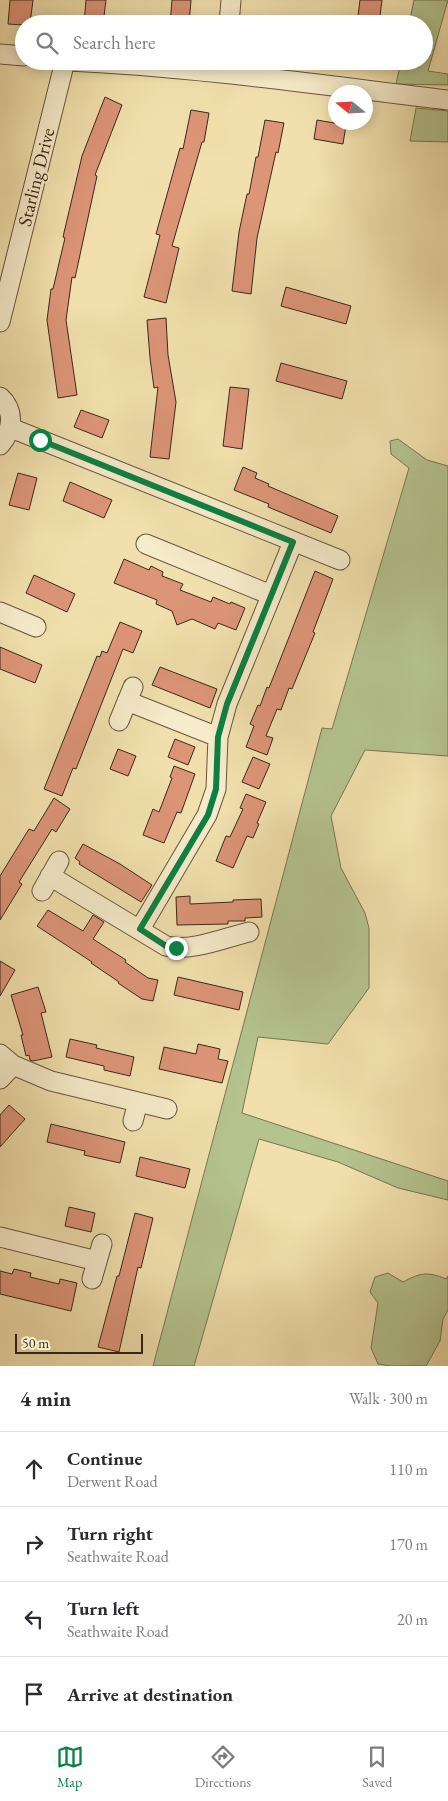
<!DOCTYPE html>
<meta charset="utf-8">
<style>
:root{--surface:#fff;--page:#f2f2f3;--text:#2b2b33;--muted:#7c7c81;--line:#e1e1e2;--accent:#0b8043}
body{margin:0;font-family:"EB Garamond",serif;background:var(--page);color:var(--text)}
.compass{position:absolute;left:328px;top:85px;width:45px;height:45px;border-radius:50%;background:var(--surface);box-shadow:0 2px 12px #0003;rotate:288deg}
.scale{position:absolute;left:15px;bottom:12px;width:128px;box-sizing:border-box;padding-left:5px;border:2px solid #3b271a;border-top:0;font-size:14px;line-height:18px;white-space:nowrap;color:#3b271a;-webkit-text-stroke:4px #f6ebca;paint-order:stroke}
.stop{position:absolute;width:15px;height:15px;margin:-11px;border:4px solid #0b8043;border-radius:50%;background:#fff}
.stop.end{background:#0b8043;border-color:#fff;box-shadow:0 1px 5px #0008}
.list{margin:0;padding:0;list-style:none}
h2{display:flex;justify-content:space-between;align-items:center;height:65px;margin:0;padding:0 20px;font-size:21px}
h2 small{font-size:16px;font-weight:400;color:var(--muted)}
.list li{display:grid;grid-template-columns:32px 1fr auto;gap:15px;align-items:center;box-sizing:border-box;height:75px;padding:0 20px;border-top:1px solid var(--line)}
.list b{display:block;font-size:19px;white-space:nowrap}
.list p{margin:0;font-size:16px;white-space:nowrap;color:var(--muted)}
.list em{font-size:16px;font-style:normal;color:var(--muted)}
.icon{flex:none;width:28px;height:28px;fill:none;stroke:currentColor;stroke-width:2;stroke-linecap:round;stroke-linejoin:round}
.map{position:relative;flex:none;width:448px;height:1366px;overflow:hidden}
.search{position:absolute;background:var(--surface);box-shadow:0 2px 12px #0003;left:15px;right:15px;top:15px;height:55px;display:flex;align-items:center;gap:12px;box-sizing:border-box;padding:0 18px;border-radius:28px;color:var(--muted);font-size:19px}
.sheet{height:365px;background:var(--surface)}
nav{display:flex;justify-content:space-around;align-items:center;box-sizing:border-box;height:70px;border-top:1px solid var(--line);background:var(--surface);font-size:14px;color:var(--muted)}
nav a{display:grid;justify-items:center;gap:2px}
nav .on{color:var(--accent)}
.map>svg:first-child{display:block}
.green{fill:#b5c38e;stroke:#787554}
.building{fill:#dd9578;stroke:#3b271a}
.lines{fill:none;stroke-linecap:round;stroke-linejoin:round}
.minor-casing{stroke:#68553f;stroke-width:21}
.minor{stroke:#f6ebca;stroke-width:19}
.route{stroke:#0b8043;stroke-width:6}
.labels{text-anchor:middle;dominant-baseline:central;stroke-width:4;stroke-linejoin:round;paint-order:stroke}
.street-label{font-size:19px;fill:#3b271a;stroke:#f6ebca}
</style>
<div class="map">
<svg width="448" height="1366" viewBox="0 0 448 1366">
<rect width="100%" height="100%" fill="#f1e0ad"/>
<filter id="stains"><feTurbulence type="fractalNoise" baseFrequency=".004" numOctaves="4"/><feColorMatrix values="0 0 0 0 .2 0 0 0 0 .09 0 0 0 0 .02 0 0 0 .5 -.17"/></filter>
<radialGradient id="worn" r=".72"><stop offset=".6" stop-color="#630" stop-opacity="0"/><stop offset="1" stop-color="#630" stop-opacity=".3"/></radialGradient>
<!-- green -->
<path class="green" d="M 414,0 L 448,0 L 428,71 L 448,74 L 448,85 L 396,84 L 401,61 L 424,61 L 424,24 L 409,24 Z
M 416,108 L 448,111 L 448,142 L 410,141 Z
M 398,439 L 427,460 L 448,466 L 448,756 L 365,750 L 331,816 L 341,868 L 365,913 L 369,928 L 369,988 L 328,1044 L 258,1037 L 242,1113 L 448,1181 L 448,1200 L 398,1188 L 338,1162 L 259,1139 L 194,1366 L 153,1366 L 322,728 L 332,729 L 409,468 L 391,454 L 390,441 Z
M 388,1273 L 403,1282 C 420,1273 427,1271 446,1279 L 448,1276 L 448,1310 L 443,1319 L 440,1341 L 426,1366 L 391,1366 L 378,1364 L 371,1348 L 378,1303 L 370,1292 L 375,1277 Z"/>
<!-- building -->
<path class="building" d="M 10,0 L 33,0 L 30,24 L 24,24 L 24,25 L 8,24 Z
M 86,0 L 106,0 L 103,24 L 84,24 Z
M 172,0 L 191,0 L 189,24 L 170,24 Z
M 360,0 L 382,0 L 379,24 L 357,24 Z
M 105,97 L 122,105 L 95,175 L 97,176 L 75,278 L 72,277 L 66,320 L 77,395 L 58,398 L 47,320 L 51,289 L 53,289 L 60,259 L 65,238 L 63,237 L 82,156 Z
M 191,110 L 209,113 L 204,142 L 202,142 L 172,246 L 179,248 L 166,303 L 144,297 L 160,235 L 156,234 L 180,148 L 183,149 Z
M 265,120 L 284,123 L 278,153 L 276,152 L 257,238 L 251,294 L 232,291 L 239,232 L 247,194 L 249,194 L 256,157 L 258,157 Z
M 317,120 L 346,125 L 343,144 L 314,139 Z
M 286,287 L 351,306 L 346,324 L 281,306 Z
M 166,318 L 168,355 L 176,402 L 169,459 L 150,457 L 158,387 L 154,388 L 150,358 L 147,320 Z
M 281,363 L 347,381 L 342,399 L 276,381 Z
M 230,387 L 249,389 L 242,449 L 223,446 Z
M 81,410 L 109,420 L 102,438 L 74,427 Z
M 243,467 L 257,473 L 255,478 L 269,484 L 268,486 L 338,516 L 331,533 L 268,507 L 269,504 L 234,490 Z
M 18,473 L 37,478 L 29,510 L 9,505 Z
M 70,482 L 112,500 L 104,518 L 63,501 Z
M 124,559 L 149,570 L 151,566 L 163,572 L 162,576 L 183,584 L 180,590 L 211,602 L 213,597 L 230,604 L 231,602 L 245,608 L 236,630 L 218,623 L 215,629 L 192,619 L 177,625 L 172,611 L 156,604 L 157,600 L 114,583 Z
M 315,571 L 333,579 L 313,632 L 315,633 L 292,689 L 289,688 L 281,710 L 277,709 L 266,736 L 273,738 L 267,755 L 246,747 L 254,726 L 250,724 L 258,705 L 260,706 L 267,687 L 269,688 Z
M 34,575 L 75,594 L 67,612 L 26,593 Z
M 120,622 L 142,631 L 133,653 L 123,649 L 76,769 L 73,768 L 62,796 L 44,789 L 97,656 L 100,657 L 102,651 L 107,653 Z
M 0,647 L 42,665 L 35,683 L 0,669 Z
M 160,667 L 217,689 L 210,708 L 152,685 Z
M 175,739 L 195,747 L 188,765 L 168,757 Z
M 118,749 L 136,756 L 128,776 L 110,769 Z
M 253,757 L 270,764 L 259,789 L 242,782 Z
M 174,766 L 195,774 L 181,813 L 177,812 L 164,843 L 143,835 L 153,809 L 159,812 L 172,778 L 170,777 Z
M 246,794 L 266,802 L 257,823 L 259,824 L 253,838 L 247,836 L 233,868 L 216,861 L 226,836 L 230,837 L 243,809 L 240,808 Z
M 54,798 L 70,809 L 56,832 L 52,829 L 19,882 L 22,884 L 0,920 L 0,876 L 29,829 L 34,831 Z
M 83,844 L 120,864 L 152,885 L 141,902 L 79,864 L 80,862 L 75,858 Z
M 190,896 L 190,904 L 233,902 L 233,900 L 261,899 L 262,917 L 245,918 L 245,921 L 228,921 L 228,924 L 177,925 L 176,897 Z
M 48,910 L 83,931 L 93,915 L 104,922 L 93,939 L 126,960 L 125,962 L 148,978 L 158,980 L 153,1001 L 142,999 L 118,983 L 119,982 L 91,963 L 92,962 L 37,926 Z
M 0,961 L 15,970 L 0,996 Z
M 178,977 L 243,992 L 239,1010 L 174,995 Z
M 38,987 L 46,1012 L 41,1013 L 52,1057 L 33,1061 L 30,1060 L 29,1055 L 26,1056 L 21,1035 L 23,1035 L 11,995 Z
M 70,1039 L 97,1045 L 96,1048 L 134,1057 L 130,1076 L 104,1070 L 104,1066 L 66,1057 Z
M 198,1044 L 220,1049 L 218,1059 L 228,1061 L 222,1083 L 159,1069 L 164,1047 L 196,1054 Z
M 9,1105 L 25,1119 L 0,1147 L 0,1115 Z
M 51,1124 L 125,1142 L 120,1163 L 84,1155 L 85,1151 L 47,1142 Z
M 140,1157 L 190,1169 L 185,1188 L 136,1176 Z
M 69,1207 L 95,1213 L 91,1232 L 65,1226 Z
M 135,1213 L 153,1218 L 141,1268 L 138,1267 L 119,1352 L 98,1347 L 117,1276 L 119,1276 Z
M 14,1269 L 31,1273 L 30,1277 L 59,1284 L 60,1279 L 77,1283 L 71,1311 L 0,1294 L 0,1271 L 12,1274 Z"/>
<g class="lines">
<!-- minor casing -->
<g class="minor-casing">
<path id="minor" d="M 229,24 L 231,0
M 0,54 L 24,56
M 69,61 C 196,67 322,85 448,100
M 0,322 L 65,61
M 0,397 C 15,411 13,430 0,445
M 11,428 L 340,560
M 146,544 L 271,595
M 0,612 L 36,627
M 127,701 L 218,737
M 119,721 L 133,687
M 50,876 L 166,946 C 191,952 224,938 249,932
M 42,891 L 59,861
M 140,929 L 207,815 L 216,789 L 218,737 L 227,704 L 293,542
M 0,1054 L 13,1065 L 51,1081 L 167,1109
M 0,1079 L 13,1065
M 133,1121 L 138,1102
M 0,1237 L 97,1261
M 92,1279 L 102,1244"/>
</g>
<!-- minor -->
<use href="#minor" class="minor"/>
</g>
<g class="lines">
<!-- route -->
<path class="route" d="M 40,440 L 293,542 L 227,704 L 218,737 L 216,789 L 208,815 L 140,929 L 166,946 L 176,948"/>
</g>
<g class="labels">
<!-- street labels -->
<g class="street-label">
<text transform="translate(36 177) rotate(-76)">Starling Drive</text>
</g>
</g>
<rect width="100%" height="100%" filter="url(#stains)"/>
<rect width="100%" height="100%" fill="url(#worn)"/>
</svg>
<svg class="compass" viewBox="-18 -18 36 36"><path d="M0-13l5 13h-10z" fill="#e53935"/><path d="M0 13l5-13h-10z" fill="#7c7c81"/></svg>
<div class="scale">50 m</div>
<div class="stop" style="left:40px;top:440px"></div>
<div class="stop end" style="left:176px;top:948px"></div>
<div class="search"><svg class="icon" aria-label="search" viewBox="0 0 24 24"><circle cx="10" cy="10" r="6"/><path d="M15 15l6 6"/></svg>Search here</div>
</div>
<section class="sheet">
<h2>4 min<small>Walk · 300 m</small></h2>
<ul class="list">
<li><svg class="icon" aria-label="ahead" viewBox="0 0 24 24"><path d="M12 20V5M6 11l6-6 6 6"/></svg><div><b>Continue</b><p>Derwent Road</p></div><em>110 m</em></li>
<li><svg class="icon" aria-label="right" viewBox="0 0 24 24"><path d="M7 20v-9h11M14 6l5 5-5 5"/></svg><div><b>Turn right</b><p>Seathwaite Road</p></div><em>170 m</em></li>
<li><svg class="icon" aria-label="left" viewBox="0 0 24 24"><path d="M17 20v-9H6M10 6l-5 5 5 5"/></svg><div><b>Turn left</b><p>Seathwaite Road</p></div><em>20 m</em></li>
<li><svg class="icon" aria-label="arrive" viewBox="0 0 24 24"><path d="M6 21V4h12l-3 4 3 4H6"/></svg><div><b>Arrive at destination</b></div></li>
</ul>
</section>
<nav>
<a class="on"><svg class="icon" aria-label="map" viewBox="0 0 24 24"><path d="M3 6l6-2 6 2 6-2v14l-6 2-6-2-6 2zM9 4v14M15 6v14"/></svg>Map</a>
<a><svg class="icon" aria-label="directions" viewBox="0 0 24 24"><path d="M12 3l9 9-9 9-9-9zM9 14v-3h6M13 9l2 2-2 2"/></svg>Directions</a>
<a><svg class="icon" aria-label="saved" viewBox="0 0 24 24"><path d="M7 4h10v16l-5-4-5 4z"/></svg>Saved</a>
</nav>
